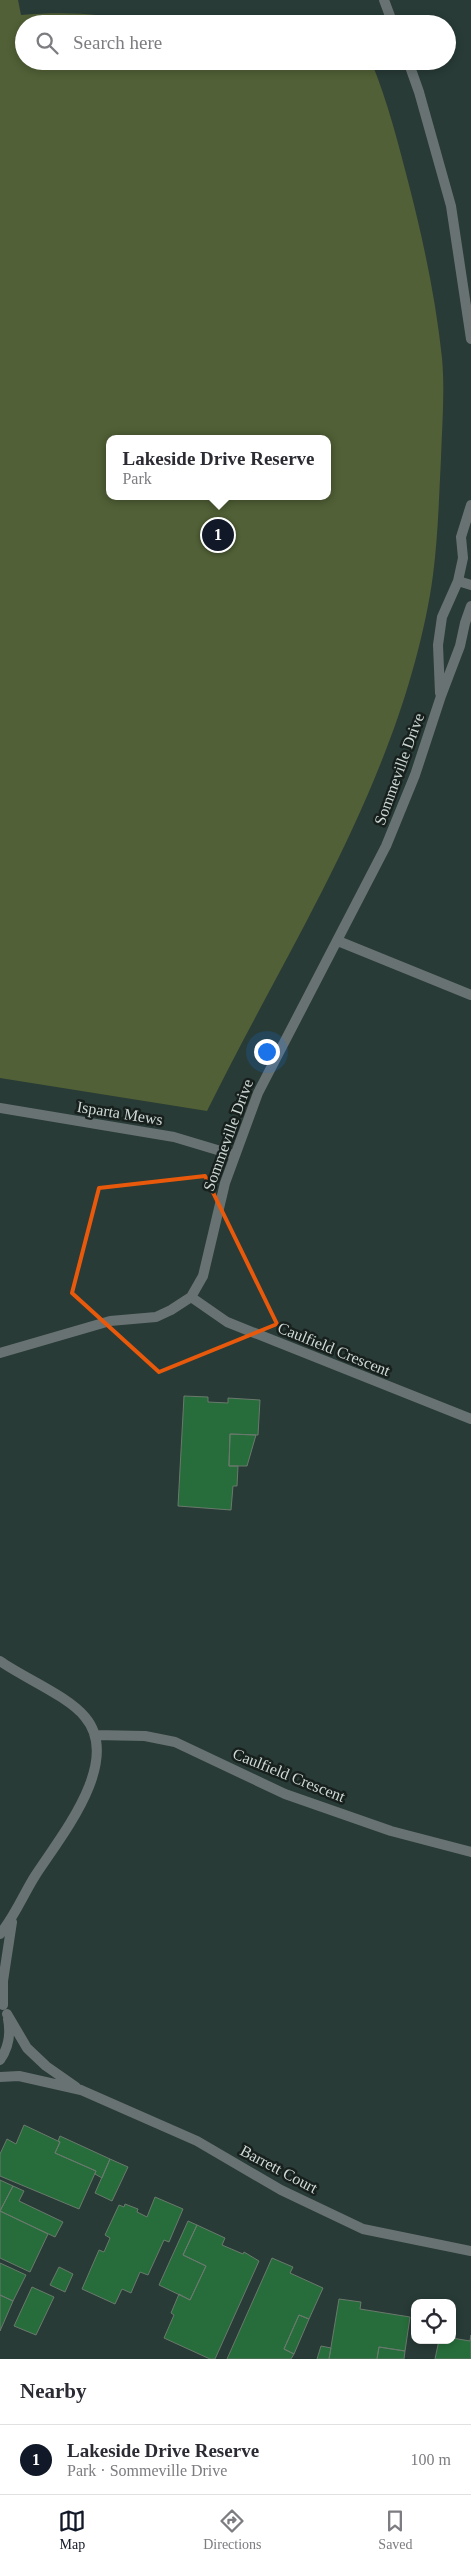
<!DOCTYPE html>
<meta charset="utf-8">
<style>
:root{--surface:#fff;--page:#f2f2f3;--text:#2b2b33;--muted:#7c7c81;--line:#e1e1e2;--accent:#111827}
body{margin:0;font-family:"Times New Roman",serif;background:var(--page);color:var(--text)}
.controls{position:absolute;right:15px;bottom:15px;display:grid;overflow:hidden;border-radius:10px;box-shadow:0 2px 8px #0003}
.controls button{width:45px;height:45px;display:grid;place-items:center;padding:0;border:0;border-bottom:1px solid var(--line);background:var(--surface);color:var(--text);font:25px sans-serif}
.you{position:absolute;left:266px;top:1051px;width:18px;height:18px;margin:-12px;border:4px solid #fff;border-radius:50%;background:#1a73e8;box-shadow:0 0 0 8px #1a73e833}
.badge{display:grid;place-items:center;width:32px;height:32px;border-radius:50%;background:var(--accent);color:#fff;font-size:16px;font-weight:700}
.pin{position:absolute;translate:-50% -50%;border:2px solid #fff;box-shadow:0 1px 5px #0006}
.popup{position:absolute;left:106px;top:435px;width:225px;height:65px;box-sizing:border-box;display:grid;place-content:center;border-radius:10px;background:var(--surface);filter:drop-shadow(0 1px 4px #0005);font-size:16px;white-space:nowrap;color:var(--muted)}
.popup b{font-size:19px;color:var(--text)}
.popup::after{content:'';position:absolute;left:50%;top:100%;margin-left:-10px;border:10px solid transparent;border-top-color:var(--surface)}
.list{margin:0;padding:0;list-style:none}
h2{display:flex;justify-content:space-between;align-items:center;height:65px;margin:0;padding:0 20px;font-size:21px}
h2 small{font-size:16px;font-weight:400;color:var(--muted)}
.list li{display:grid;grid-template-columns:32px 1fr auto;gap:15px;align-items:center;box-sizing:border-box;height:70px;padding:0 20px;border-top:1px solid var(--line)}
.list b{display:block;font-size:19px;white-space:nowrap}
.list p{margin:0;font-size:16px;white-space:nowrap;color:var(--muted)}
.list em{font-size:16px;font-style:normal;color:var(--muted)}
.icon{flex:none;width:28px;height:28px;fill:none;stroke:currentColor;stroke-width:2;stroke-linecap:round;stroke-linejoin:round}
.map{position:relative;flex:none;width:471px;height:2359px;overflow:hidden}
.search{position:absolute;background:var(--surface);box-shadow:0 2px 8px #0003;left:15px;right:15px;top:15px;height:55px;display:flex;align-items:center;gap:12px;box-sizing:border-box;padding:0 18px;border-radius:28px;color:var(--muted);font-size:19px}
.sheet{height:135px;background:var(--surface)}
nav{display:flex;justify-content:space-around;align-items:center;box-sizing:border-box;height:70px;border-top:1px solid var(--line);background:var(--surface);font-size:14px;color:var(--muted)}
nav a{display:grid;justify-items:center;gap:2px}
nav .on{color:var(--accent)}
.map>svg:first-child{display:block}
.green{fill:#516036;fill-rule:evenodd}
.building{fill:#276d3b;stroke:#6a796d}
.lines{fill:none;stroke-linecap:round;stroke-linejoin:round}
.minor{stroke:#687272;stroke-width:10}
.marked{fill:none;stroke:#e8590c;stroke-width:4;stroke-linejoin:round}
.labels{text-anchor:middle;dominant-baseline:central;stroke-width:5;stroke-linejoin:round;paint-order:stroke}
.street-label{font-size:16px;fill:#ced9d6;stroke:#18201e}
</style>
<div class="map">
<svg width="471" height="2359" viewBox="0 0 471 2359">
<rect width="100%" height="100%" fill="#283b36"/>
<!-- green -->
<path class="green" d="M 0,0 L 18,0 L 21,15 C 61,12 101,12 140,24 L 24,24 L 24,61 L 371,61 C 388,102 399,146 410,189 C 424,244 436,301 442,358 C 445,391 442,426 441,458 C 439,497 438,537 433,575 C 426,629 407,696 387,747 C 339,874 267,989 207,1111 L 0,1078 ZM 109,439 L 327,439 L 327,496 L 109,496 Z"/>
<!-- building -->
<path class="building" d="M 184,1396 L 208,1397 L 208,1402 L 228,1403 L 228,1398 L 260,1400 L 258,1435 L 230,1434 L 229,1466 L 238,1466 L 237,1486 L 233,1486 L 231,1510 L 178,1506 Z
M 230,1434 L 256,1435 L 247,1466 L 229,1466 Z
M 24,2125 L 60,2142 L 55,2153 L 96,2171 L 79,2209 L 0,2176 L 0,2154 L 7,2139 L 16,2144 Z
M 60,2136 L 110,2159 L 102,2178 L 95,2174 L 96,2171 L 55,2153 L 60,2142 L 58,2141 Z
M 110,2159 L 128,2167 L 112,2201 L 95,2193 Z
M 0,2180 L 13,2186 L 0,2211 L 48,2234 L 30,2272 L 0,2258 Z
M 13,2186 L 24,2191 L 19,2201 L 63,2222 L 55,2237 L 0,2211 Z
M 155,2197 L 183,2209 L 169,2242 L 164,2240 L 148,2275 L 140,2272 L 131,2293 L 122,2289 L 115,2304 L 82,2289 L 99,2250 L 104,2252 L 110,2238 L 105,2235 L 119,2205 L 124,2207 L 125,2204 L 138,2209 L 137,2212 L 147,2217 Z
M 188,2221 L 197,2225 L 183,2255 L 206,2266 L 190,2300 L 159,2285 Z
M 197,2225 L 225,2238 L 222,2245 L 243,2254 L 244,2252 L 259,2261 L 215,2359 L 210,2359 L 164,2338 L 174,2315 L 171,2313 L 179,2294 L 190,2300 L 206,2266 L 183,2255 Z
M 272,2258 L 293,2267 L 290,2273 L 323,2288 L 309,2319 L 299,2315 L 284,2349 L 294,2354 L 291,2359 L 227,2359 Z
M 0,2263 L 26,2275 L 13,2301 L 0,2295 Z
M 59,2267 L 73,2274 L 65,2292 L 50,2285 Z
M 32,2287 L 54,2297 L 36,2335 L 14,2326 Z
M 0,2295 L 13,2301 L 0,2331 Z
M 339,2299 L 361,2302 L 360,2309 L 410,2317 L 405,2351 L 379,2347 L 377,2359 L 329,2359 Z
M 299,2315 L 309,2319 L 294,2354 L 284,2349 Z
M 471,2335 L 471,2359 L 435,2359 L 439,2340 L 452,2340 L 452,2338 L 470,2341 Z
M 321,2346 L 331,2348 L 329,2359 L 317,2359 Z
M 379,2347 L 405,2351 L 404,2359 L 377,2359 Z"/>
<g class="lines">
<!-- minor -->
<path class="minor" d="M 384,0 L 393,24
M 408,61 L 419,92 L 451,206 L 471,339
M 458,581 L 471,585
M 440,693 L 438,645 L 442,617 L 458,581 L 463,558 L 461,537 L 471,505
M 338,941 L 471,995
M 0,1108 L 174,1137 L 234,1155
M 191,1297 L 227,1322 L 471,1419
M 0,1353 L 110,1321 L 156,1317 L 171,1310 L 191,1297 L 203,1276 L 225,1183 L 258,1093 L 386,846 L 415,775 L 441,696 L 460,646 L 465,623 L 471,606
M 0,1661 C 24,1678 68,1696 85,1717 C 123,1762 60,1837 35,1876 C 23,1895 15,1916 0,1934
M 95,1735 L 145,1736 L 175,1742 L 285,1794 L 391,1831 L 471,1852
M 3,2005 L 3,1981 L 12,1922
M 7,2014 L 27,2048 L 46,2066 L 76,2087
M 0,2060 C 9,2047 11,2034 8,2019
M 0,2077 L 19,2076 L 81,2090 L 197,2141 L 281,2190 L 363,2229 L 471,2251"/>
</g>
<!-- marked area -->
<path class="marked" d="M 205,1176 L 277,1324 L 159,1372 L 72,1293 L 99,1188 Z"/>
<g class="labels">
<!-- street labels -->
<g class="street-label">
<text transform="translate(399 769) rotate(-70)">Sommeville Drive</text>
<text transform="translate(120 1113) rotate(9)">Isparta Mews</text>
<text transform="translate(228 1135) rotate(-70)">Sommeville Drive</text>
<text transform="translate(334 1349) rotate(22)">Caulfield Crescent</text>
<text transform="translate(289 1775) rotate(22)">Caulfield Crescent</text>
<text transform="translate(279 2169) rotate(28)">Barrett Court</text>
</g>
</g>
</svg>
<div class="controls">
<button><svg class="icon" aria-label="locate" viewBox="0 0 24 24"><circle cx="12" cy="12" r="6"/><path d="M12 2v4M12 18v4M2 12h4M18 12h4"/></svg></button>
</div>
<div class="you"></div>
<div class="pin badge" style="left:218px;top:535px">1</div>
<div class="popup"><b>Lakeside Drive Reserve</b>Park</div>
<div class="search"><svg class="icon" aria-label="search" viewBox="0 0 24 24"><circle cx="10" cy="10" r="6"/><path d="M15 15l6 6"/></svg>Search here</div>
</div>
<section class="sheet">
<h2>Nearby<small></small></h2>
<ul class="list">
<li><span class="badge">1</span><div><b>Lakeside Drive Reserve</b><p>Park · Sommeville Drive</p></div><em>100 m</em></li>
</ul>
</section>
<nav>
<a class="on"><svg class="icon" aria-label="map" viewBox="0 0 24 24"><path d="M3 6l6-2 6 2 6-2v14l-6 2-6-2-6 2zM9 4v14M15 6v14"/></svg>Map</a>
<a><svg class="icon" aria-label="directions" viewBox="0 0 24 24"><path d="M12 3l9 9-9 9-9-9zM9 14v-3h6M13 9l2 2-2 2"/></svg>Directions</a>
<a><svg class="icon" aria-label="saved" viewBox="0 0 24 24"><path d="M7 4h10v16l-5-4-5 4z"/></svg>Saved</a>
</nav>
